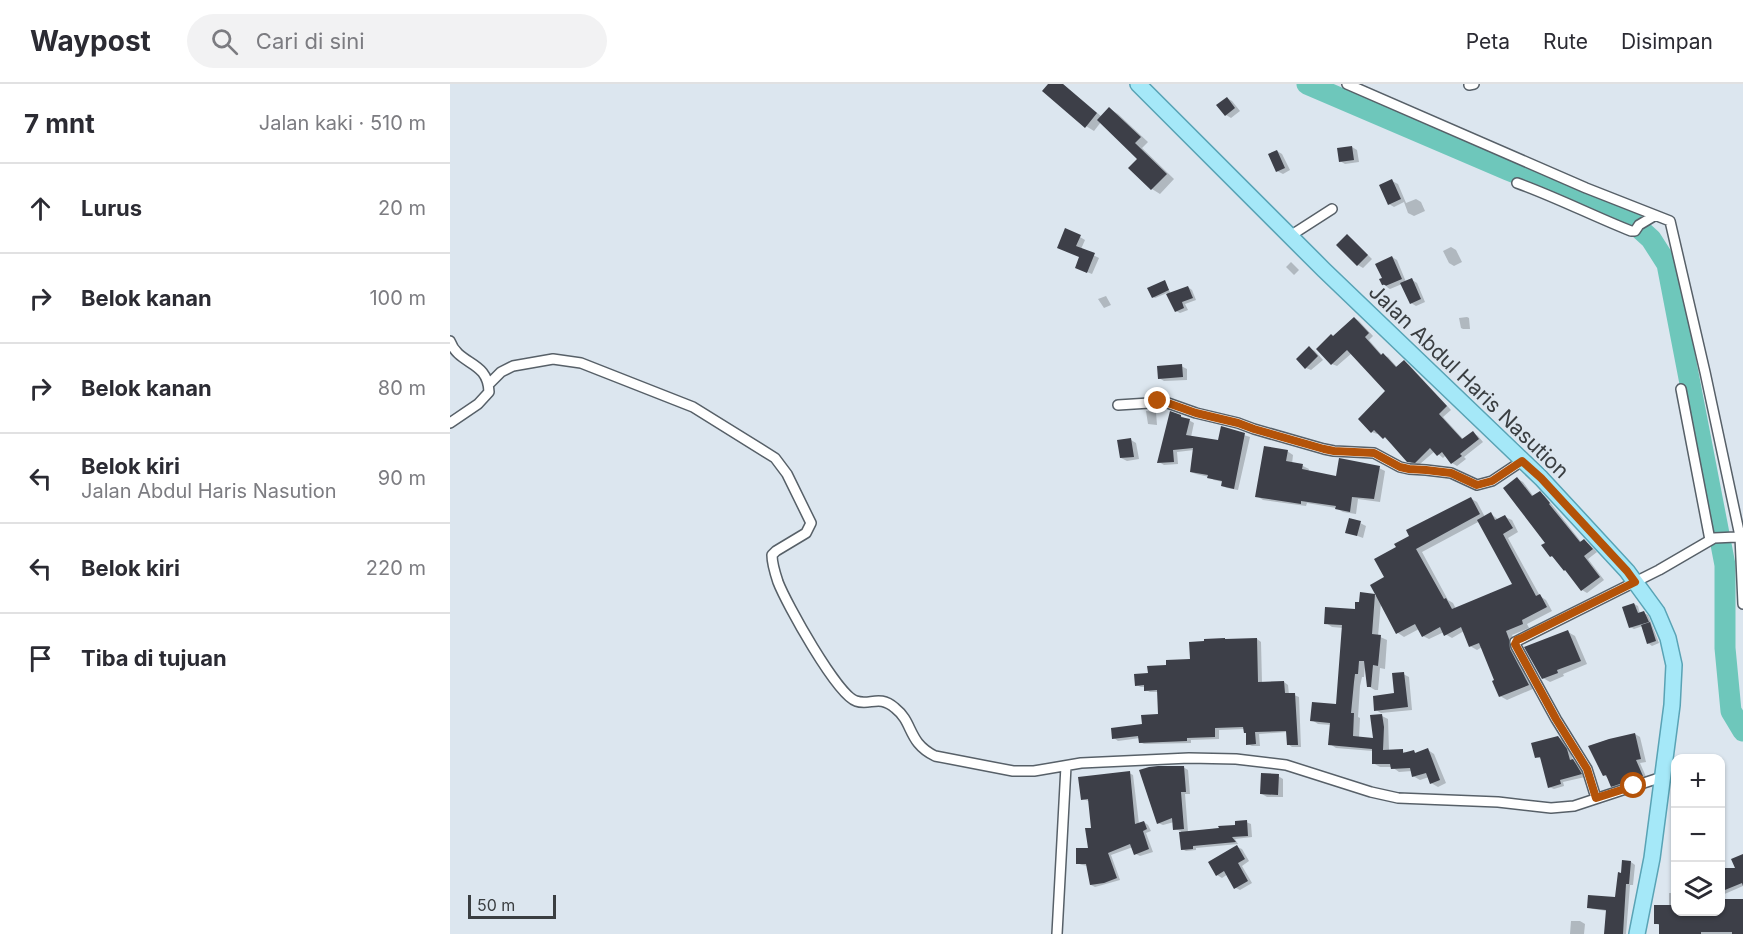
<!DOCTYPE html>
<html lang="id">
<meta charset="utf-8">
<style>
:root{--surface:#fff;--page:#f2f2f3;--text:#2b2b33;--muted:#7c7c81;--line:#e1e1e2}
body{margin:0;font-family:Inter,sans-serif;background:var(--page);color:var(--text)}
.controls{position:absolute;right:18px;bottom:18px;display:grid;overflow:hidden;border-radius:12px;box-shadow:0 2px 4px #0004}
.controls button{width:54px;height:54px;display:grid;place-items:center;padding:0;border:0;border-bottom:2px solid var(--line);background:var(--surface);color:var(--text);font:30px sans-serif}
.scale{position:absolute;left:18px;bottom:15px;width:88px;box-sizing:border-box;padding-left:6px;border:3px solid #3a3e41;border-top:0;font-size:16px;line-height:21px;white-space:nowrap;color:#3a3e41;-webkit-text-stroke:4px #dce6ef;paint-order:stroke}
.stop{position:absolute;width:18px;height:18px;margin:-14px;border:4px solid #b45309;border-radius:50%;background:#fff}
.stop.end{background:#b45309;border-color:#fff;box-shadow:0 2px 6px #0008}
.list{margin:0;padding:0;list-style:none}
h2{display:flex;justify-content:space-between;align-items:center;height:78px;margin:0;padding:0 24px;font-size:26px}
h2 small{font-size:20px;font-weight:400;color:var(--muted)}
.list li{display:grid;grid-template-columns:39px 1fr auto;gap:18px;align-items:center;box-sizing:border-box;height:90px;padding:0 24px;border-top:2px solid var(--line)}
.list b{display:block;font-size:22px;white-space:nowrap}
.list p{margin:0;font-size:20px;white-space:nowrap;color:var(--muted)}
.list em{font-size:20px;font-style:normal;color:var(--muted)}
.icon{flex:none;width:33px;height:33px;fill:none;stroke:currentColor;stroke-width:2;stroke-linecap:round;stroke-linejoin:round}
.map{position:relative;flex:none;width:1293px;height:850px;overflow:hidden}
header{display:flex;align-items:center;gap:36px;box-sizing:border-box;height:84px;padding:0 30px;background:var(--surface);border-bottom:2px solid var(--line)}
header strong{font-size:28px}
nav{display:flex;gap:33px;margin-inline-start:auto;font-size:21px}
.search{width:420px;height:54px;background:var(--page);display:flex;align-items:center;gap:15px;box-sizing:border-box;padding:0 21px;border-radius:33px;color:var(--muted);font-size:22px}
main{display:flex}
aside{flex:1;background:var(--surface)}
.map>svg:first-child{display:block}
.shadow{fill:#0003;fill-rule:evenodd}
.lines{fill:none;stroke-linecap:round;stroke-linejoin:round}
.river{stroke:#6ec7bb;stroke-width:21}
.building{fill:#3d3f48}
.minor-casing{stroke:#576068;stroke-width:12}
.primary-casing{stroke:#59a3b5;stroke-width:18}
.minor{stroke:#fff;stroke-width:9}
.primary{stroke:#a5e8f8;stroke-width:15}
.route{stroke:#b45309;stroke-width:8}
.labels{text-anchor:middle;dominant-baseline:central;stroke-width:6;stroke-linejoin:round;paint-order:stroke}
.street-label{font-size:21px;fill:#3a3e41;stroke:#dce6ef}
</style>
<header>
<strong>Waypost</strong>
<div class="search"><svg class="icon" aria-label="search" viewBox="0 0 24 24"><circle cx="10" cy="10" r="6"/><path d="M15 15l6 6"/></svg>Cari di sini</div>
<nav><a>Peta</a><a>Rute</a><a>Disimpan</a></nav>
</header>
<main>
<aside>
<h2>7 mnt<small>Jalan kaki · 510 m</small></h2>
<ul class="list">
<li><svg class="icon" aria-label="ahead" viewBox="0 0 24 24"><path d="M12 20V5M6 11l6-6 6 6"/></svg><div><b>Lurus</b></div><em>20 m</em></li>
<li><svg class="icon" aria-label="right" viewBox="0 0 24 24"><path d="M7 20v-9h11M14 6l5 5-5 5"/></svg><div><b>Belok kanan</b></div><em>100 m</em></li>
<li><svg class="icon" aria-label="right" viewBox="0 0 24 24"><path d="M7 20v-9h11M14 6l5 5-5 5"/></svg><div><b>Belok kanan</b></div><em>80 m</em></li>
<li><svg class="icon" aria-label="left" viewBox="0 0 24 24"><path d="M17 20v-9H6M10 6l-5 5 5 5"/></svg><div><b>Belok kiri</b><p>Jalan Abdul Haris Nasution</p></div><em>90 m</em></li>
<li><svg class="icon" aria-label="left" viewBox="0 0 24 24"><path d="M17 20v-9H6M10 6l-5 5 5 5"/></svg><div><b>Belok kiri</b></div><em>220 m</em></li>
<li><svg class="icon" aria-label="arrive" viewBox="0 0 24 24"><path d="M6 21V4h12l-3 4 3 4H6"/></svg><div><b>Tiba di tujuan</b></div></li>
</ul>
</aside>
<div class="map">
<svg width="1293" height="850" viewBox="0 0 1293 850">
<rect width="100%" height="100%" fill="#dce6ef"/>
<!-- shadow -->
<path class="shadow" d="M 600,0 L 613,0 L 652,33 L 660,25 L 668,30 L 698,58 L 692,64 L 724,95 L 710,110 L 702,105 L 680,84 L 689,75 L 651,38 L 644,47 L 636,42 Z
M 777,14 L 782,17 L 790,27 L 781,34 L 776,31 Z
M 902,63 L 907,66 L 909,78 L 895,80 L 890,77 Z
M 827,67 L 832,70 L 840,86 L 833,90 L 827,87 Z
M 942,97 L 948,100 L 956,119 L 966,115 L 971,118 L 975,127 L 964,132 L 958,129 L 954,118 L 944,123 L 939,120 Z
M 897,152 L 902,155 L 922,175 L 913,184 L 908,181 L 888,161 Z
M 630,153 L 635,156 L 631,165 L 649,174 L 642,190 L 632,186 L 631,173 L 614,166 Z
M 1001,163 L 1006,166 L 1012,178 L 1004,182 L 999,179 L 993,167 Z
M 942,173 L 947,176 L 956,198 L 962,196 L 967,199 L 975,218 L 966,222 L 961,219 L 952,200 L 940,205 L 934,202 Z
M 841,178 L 849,186 L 844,191 L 836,183 Z
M 715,198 L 721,210 L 738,203 L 742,206 L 746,216 L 735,220 L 738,226 L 730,229 L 726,227 L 717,209 L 705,214 L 703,213 Z
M 656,212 L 661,221 L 654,224 L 648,215 Z
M 1017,233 L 1019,234 L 1020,245 L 1013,245 L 1011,244 L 1009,234 Z
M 904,234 L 909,237 L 923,252 L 919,256 L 932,271 L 938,273 L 948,284 L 954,278 L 959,281 L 1001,326 L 993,333 L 1014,356 L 1023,349 L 1028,352 L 1033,358 L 1014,373 L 1016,375 L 1007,382 L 1002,379 L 996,371 L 993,374 L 985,367 L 970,380 L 963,380 L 958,376 L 929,348 L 927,350 L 922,348 L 937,308 L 902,269 L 887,282 L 882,280 L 884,254 Z
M 859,264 L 865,267 L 873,276 L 861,286 L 856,284 Z
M 731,282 L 737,285 L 737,296 L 714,297 L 709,294 Z
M 696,327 L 706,328 L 707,341 L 698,340 Z
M 731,332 L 744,339 L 741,353 L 770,358 L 772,344 L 800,353 L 788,406 L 777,404 L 772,402 L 773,398 L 764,396 L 759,393 L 746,390 L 741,388 L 744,366 L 727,368 L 728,380 L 714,381 L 709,378 Z
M 681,356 L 686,359 L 689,375 L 677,377 L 671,374 Z
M 837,367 L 843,371 L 842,380 L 853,382 L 859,385 L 858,388 L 888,393 L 929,384 L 935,387 L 930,418 L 908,415 L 906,430 L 893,428 L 886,424 L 857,419 L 856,422 L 813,416 L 807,412 Z
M 1068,395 L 1073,398 L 1084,413 L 1090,409 L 1095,412 L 1132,459 L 1134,457 L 1139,460 L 1147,468 L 1138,475 L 1154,496 L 1137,509 L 1132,506 L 1107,475 L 1101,472 Z
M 1020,414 L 1027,418 L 1035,433 L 1041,430 L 1049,436 L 1055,433 L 1062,436 L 1068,448 L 1058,454 L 1090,512 L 1096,516 L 1102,527 L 1077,540 L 1079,544 L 1062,551 L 1085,604 L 1057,616 L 1050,612 L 1046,597 L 1032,563 L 1027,566 L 1020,562 L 1014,547 L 1002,554 L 995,550 L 994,548 L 979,555 L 973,552 L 969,545 L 954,553 L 948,549 L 931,518 L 928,552 L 937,556 L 935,585 L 930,584 L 928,606 L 925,606 L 918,602 L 916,582 L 915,582 L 914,593 L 912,593 L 910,602 L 908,633 L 910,634 L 909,654 L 925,655 L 932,632 L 938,635 L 939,667 L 952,667 L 957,669 L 964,668 L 968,670 L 978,666 L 984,670 L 996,699 L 988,703 L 981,699 L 979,693 L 970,696 L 963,692 L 962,687 L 949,688 L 942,683 L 930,683 L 923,679 L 923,667 L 886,664 L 880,660 L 881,641 L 868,640 L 862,636 L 888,622 L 893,544 L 882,543 L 876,539 L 906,527 L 910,520 L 911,510 L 928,512 L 948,464 ZM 1030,437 L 1064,501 L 1006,525 L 1003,519 L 998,516 L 972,468 Z
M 910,439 L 916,442 L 913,454 L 897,448 Z
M 1184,520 L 1188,522 L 1190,530 L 1194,529 L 1198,531 L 1209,559 L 1202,562 L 1198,559 L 1193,542 L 1184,545 L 1180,543 Z
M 1118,548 L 1125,552 L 1137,580 L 1113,590 L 1114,592 L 1100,598 L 1093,594 Z
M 807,555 L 811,558 L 812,599 L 834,598 L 838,601 L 839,611 L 844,611 L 849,613 L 851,663 L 842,663 L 838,660 L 837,648 L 809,650 L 810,662 L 802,662 L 798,660 L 797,649 L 795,645 L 769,646 L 769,655 L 741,656 L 741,659 L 694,660 L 690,658 L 690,654 L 668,657 L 664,654 L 694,642 L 710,632 L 709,608 L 700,608 L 696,606 L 696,603 L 691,603 L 686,601 L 699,591 L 718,582 L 742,577 Z
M 953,590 L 959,593 L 962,626 L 931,629 L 926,626 L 946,611 Z
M 1185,650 L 1190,653 L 1196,678 L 1190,679 L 1197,695 L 1167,705 L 1162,702 L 1158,694 L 1154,691 Z
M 1108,653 L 1113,656 L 1121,669 L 1123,677 L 1127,679 L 1135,693 L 1113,698 L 1114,702 L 1104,705 L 1099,703 L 1092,675 L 1086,673 Z
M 733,683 L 738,686 L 740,710 L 735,710 L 738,748 L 787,742 L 796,738 L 801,740 L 802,753 L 785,755 L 788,760 L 746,764 L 746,766 L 736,767 L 732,765 L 731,747 L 724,745 L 724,738 L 713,741 L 708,739 Z
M 679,689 L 683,691 L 689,740 L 694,738 L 698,741 L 701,747 L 696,749 L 703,768 L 690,772 L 686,770 L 683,763 L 661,771 L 670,796 L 645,803 L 641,801 L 638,782 L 632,781 L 627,779 L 639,766 L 642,745 L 639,717 L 632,715 Z
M 828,692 L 833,695 L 833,713 L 817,713 L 812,710 Z
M 1221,716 L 1226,716 L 1226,763 L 1221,760 Z
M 787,763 L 792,765 L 799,777 L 792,782 L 802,799 L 790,806 L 786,804 L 778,790 L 772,794 L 767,791 Z
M 1293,772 L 1293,802 L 1270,812 L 1270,786 L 1288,785 Z
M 1181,778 L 1185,781 L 1183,801 L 1180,801 L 1176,850 L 1155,850 L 1157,827 L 1143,825 L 1138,823 L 1167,815 L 1172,790 Z
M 1219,809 L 1226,809 L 1226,828 L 1270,828 L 1293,815 L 1293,850 L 1210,850 L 1210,842 L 1206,839 L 1219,823 Z
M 1121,837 L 1130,837 L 1135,840 L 1134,850 L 1120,850 Z"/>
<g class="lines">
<!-- river -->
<path class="river" d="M 857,0 L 1058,86 L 1179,135 L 1201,155 L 1217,180 L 1275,481 L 1275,564 L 1281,627 L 1293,647"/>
</g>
<!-- building -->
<path class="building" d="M 598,0 L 613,0 L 647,29 L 635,44 L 592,7 Z
M 777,13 L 785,24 L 775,32 L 766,21 Z
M 659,23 L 691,53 L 685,59 L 717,90 L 701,106 L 678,84 L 687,75 L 647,36 Z
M 902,62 L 904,76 L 889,78 L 887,64 Z
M 827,66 L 835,84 L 826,88 L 818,70 Z
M 942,95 L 951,115 L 938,121 L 929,101 Z
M 615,144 L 631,151 L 626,162 L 645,169 L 637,189 L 625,184 L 629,173 L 607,164 Z
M 897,150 L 918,171 L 907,182 L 886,161 Z
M 942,172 L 952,195 L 933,203 L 929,195 L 932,194 L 925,180 Z
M 962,194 L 971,215 L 960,220 L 950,199 Z
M 715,196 L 719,206 L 702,214 L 697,204 Z
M 738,202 L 743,214 L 732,218 L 734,224 L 725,228 L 716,210 Z
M 904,233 L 919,249 L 915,253 L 931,271 L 933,269 L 946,283 L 954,276 L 997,322 L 989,330 L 1012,355 L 1023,347 L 1029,355 L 1010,370 L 1012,372 L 1001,380 L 992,368 L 987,372 L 980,364 L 965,379 L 957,378 L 935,353 L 933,355 L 924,346 L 921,349 L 908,335 L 935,307 L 897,266 L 881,281 L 866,265 L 881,250 L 883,252 Z
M 859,262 L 868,272 L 855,285 L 846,275 Z
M 732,280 L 733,293 L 708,295 L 707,282 Z
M 720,327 L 731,331 L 731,333 L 740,335 L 736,351 L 768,356 L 771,342 L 795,349 L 784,405 L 771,402 L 772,397 L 757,394 L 758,391 L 740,388 L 743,364 L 723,366 L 724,378 L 707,379 Z
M 681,354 L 684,373 L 670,374 L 667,356 Z
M 814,362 L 838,366 L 836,377 L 853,380 L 852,385 L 886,392 L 889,374 L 930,382 L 924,415 L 902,413 L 900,428 L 885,425 L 886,422 L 851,417 L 851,420 L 805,413 Z
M 1067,393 L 1082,412 L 1090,407 L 1100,419 L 1099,420 L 1130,458 L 1134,455 L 1143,465 L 1134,472 L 1150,493 L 1131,507 L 1115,486 L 1114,487 L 1102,472 L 1100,473 L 1091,461 L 1095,459 L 1053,404 Z
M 1021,413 L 1030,430 L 966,465 L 994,515 L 996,514 L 1002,525 L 1062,500 L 1027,436 L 1041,428 L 1045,436 L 1055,431 L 1063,444 L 1053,450 L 1086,512 L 1090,510 L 1097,523 L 1072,536 L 1073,540 L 1056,547 L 1059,555 L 1060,565 L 1079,601 L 1049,613 L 1042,597 L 1044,596 L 1029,559 L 1019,563 L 1011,543 L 994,552 L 990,543 L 972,553 L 965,540 L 946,550 L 925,510 L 922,550 L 931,551 L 928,582 L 923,581 L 921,603 L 917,603 L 914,577 L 909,577 L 908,590 L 905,590 L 904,598 L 901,629 L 904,629 L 903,652 L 923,654 L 920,631 L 932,630 L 934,643 L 933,666 L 953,665 L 953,669 L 964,666 L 965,669 L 978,664 L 990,696 L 980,700 L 976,689 L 962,693 L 960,684 L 941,685 L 940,680 L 922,680 L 922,665 L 878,661 L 880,639 L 860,637 L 862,618 L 886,620 L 892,541 L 874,540 L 875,523 L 905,525 L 905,518 L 909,518 L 910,508 L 925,510 L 920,501 L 934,493 L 924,475 L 946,463 L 944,460 L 959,452 L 956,446 Z
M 899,434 L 911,437 L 907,452 L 895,449 Z
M 1184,519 L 1188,529 L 1194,527 L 1199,538 L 1179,544 L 1172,523 Z
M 1200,538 L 1206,557 L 1197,560 L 1191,541 Z
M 1118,546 L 1131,577 L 1107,586 L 1108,589 L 1092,595 L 1074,563 Z
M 775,554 L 775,555 L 807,554 L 808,598 L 834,597 L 835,609 L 845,609 L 848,661 L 837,661 L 836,647 L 805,648 L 806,660 L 796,661 L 796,649 L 794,649 L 793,643 L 765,644 L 765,653 L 737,654 L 737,657 L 689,659 L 688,652 L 662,655 L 661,644 L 692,640 L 691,631 L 708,630 L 707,606 L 694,607 L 694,601 L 685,602 L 684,590 L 698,589 L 697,582 L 716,581 L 716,576 L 740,575 L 739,558 L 754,557 L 754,555 Z
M 954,588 L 958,623 L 924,627 L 923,612 L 944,609 L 942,589 Z
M 1185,649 L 1191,675 L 1186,676 L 1193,692 L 1161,703 L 1156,691 L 1153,692 L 1138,662 L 1159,655 Z
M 1108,652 L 1117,665 L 1120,676 L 1123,675 L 1132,690 L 1110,696 L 1111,700 L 1098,704 L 1090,673 L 1085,674 L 1081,659 Z
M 708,682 L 734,682 L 736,708 L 731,708 L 734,745 L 723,746 L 722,734 L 707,740 L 689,686 L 699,683 Z
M 680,687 L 685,740 L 694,737 L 697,745 L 693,747 L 699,765 L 684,771 L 680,760 L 658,769 L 667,794 L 654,799 L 640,801 L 636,780 L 626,780 L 626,764 L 638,764 L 635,744 L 641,744 L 638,715 L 631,716 L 628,693 Z
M 811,689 L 829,690 L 828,711 L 810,710 Z
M 797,736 L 798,752 L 782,753 L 786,758 L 743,762 L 743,765 L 731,766 L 729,748 L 769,744 L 768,742 L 785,741 L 785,737 Z
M 787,761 L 795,775 L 788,779 L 798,797 L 784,805 L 774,787 L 766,792 L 758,778 Z
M 1293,770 L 1293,802 L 1292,799 L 1270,808 L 1270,784 L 1285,784 L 1281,775 Z
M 1172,776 L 1181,777 L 1179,800 L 1176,800 L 1173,850 L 1154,850 L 1156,826 L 1137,824 L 1138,811 L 1165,813 L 1168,788 L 1171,789 Z
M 1270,815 L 1293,815 L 1293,850 L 1282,850 L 1282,848 L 1251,848 L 1251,850 L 1209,850 L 1209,840 L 1204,840 L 1204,821 L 1226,821 L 1226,828 L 1270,828 Z"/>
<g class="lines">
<!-- minor casing -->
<g class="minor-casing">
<path id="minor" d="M 897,0 L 1136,104 L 1220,137 L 1255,288 L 1290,452 L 1293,520
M 1019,1 L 1024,0
M 1067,99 C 1106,113 1143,132 1181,147 L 1185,147 L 1189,141 L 1204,132
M 840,152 L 882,125
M 0,257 C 9,282 38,276 39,308 L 28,320 L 0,339
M 39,300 L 51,288 L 63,282 L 103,275 L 131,279 L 243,323 L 325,374 L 337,390 L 361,439 L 356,449 L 326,467 L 322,471 C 322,480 325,489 328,498 C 336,519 387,611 406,617 C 420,622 429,610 445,624 C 464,639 457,658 485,672 L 563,687 L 584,687 L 631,679 L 739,674 L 786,675 L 836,681 L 921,708 L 948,714 L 1048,718 L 1101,724 L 1124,722 L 1212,693
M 1231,305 L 1260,456
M 668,321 L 715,318 L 746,329 L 788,339 L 804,345 L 874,365 L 884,367 L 924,369 L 950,383 L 959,385 L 976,386 L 1001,389 L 1027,401 L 1042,397 L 1072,377
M 1146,714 L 1137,685 L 1106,635 L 1066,562 L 1065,558 L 1209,486 L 1264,454 L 1286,453 L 1293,450
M 607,850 L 616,682"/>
</g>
<!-- primary casing -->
<g class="primary-casing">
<path id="primary" d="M 688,0 L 874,186 L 1091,394 L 1177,487 L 1207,528 L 1218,554 L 1224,581 L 1222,621 L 1202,774 L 1187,850"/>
</g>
<!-- minor -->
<use href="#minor" class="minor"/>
<!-- primary -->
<use href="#primary" class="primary"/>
</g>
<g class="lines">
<!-- route -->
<path class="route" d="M 708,317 L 715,318 L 746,329 L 788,339 L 804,345 L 874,365 L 884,367 L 924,369 L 950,383 L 959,385 L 976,386 L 1001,389 L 1027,401 L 1042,397 L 1072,377 L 1091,394 L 1177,487 L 1185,498 L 1072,554 L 1067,556 L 1065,560 L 1106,635 L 1137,685 L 1146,714 L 1184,702"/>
</g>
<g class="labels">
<!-- street labels -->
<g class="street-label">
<text transform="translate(1019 297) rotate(44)">Jalan Abdul Haris Nasution</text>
</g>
</g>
</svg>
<div class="controls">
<button>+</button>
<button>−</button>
<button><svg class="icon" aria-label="layers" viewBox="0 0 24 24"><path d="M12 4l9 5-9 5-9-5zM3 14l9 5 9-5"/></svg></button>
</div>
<div class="scale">50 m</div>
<div class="stop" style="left:1184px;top:702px"></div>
<div class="stop end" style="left:708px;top:317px"></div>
</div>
</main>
